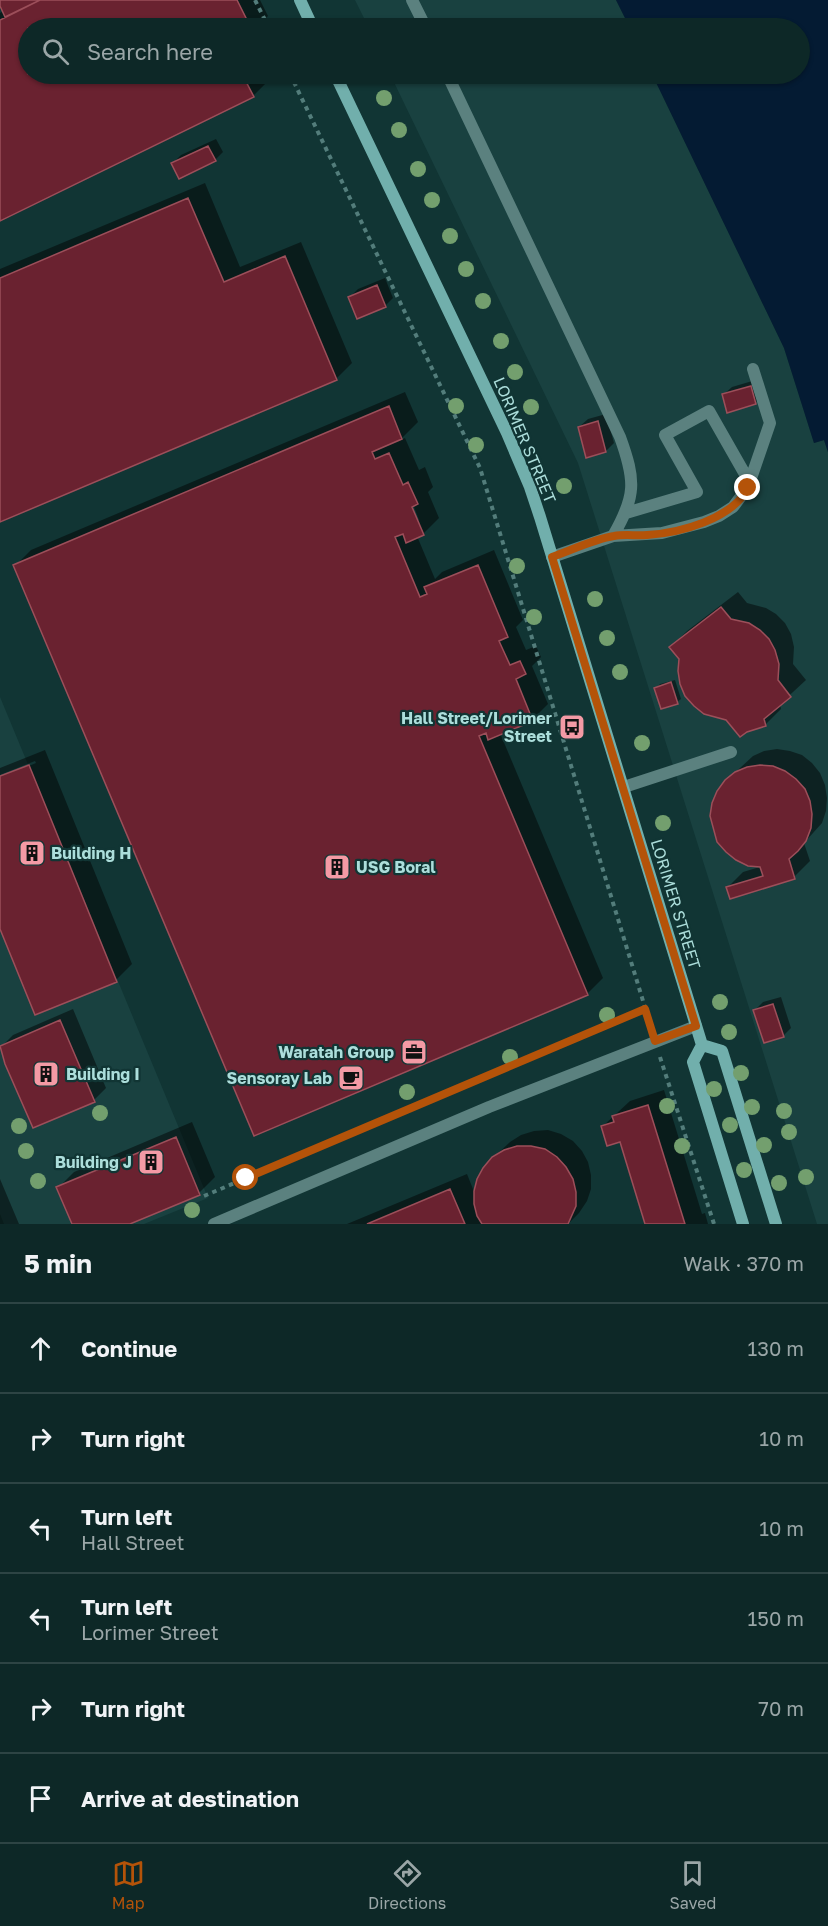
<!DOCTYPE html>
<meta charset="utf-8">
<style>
:root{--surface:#0d2827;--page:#1b3433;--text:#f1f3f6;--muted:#9aa6a7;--line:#2d4444;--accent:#b45309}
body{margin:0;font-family:"Golos Text",sans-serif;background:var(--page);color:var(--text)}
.stop{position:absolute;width:18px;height:18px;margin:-14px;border:4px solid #b45309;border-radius:50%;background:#fff}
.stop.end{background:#b45309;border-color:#fff;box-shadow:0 2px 6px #0008}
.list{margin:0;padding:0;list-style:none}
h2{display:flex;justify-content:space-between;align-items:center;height:78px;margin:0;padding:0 24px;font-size:26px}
h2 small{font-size:20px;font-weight:400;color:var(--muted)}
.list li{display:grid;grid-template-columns:39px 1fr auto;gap:18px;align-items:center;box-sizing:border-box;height:90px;padding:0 24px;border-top:2px solid var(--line)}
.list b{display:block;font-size:22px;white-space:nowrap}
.list p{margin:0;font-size:20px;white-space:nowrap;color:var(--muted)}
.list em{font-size:20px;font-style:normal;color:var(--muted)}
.icon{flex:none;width:33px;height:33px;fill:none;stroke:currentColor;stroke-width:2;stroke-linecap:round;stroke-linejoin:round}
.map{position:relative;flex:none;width:828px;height:1224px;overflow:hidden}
.search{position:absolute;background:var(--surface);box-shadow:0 2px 4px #0004;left:18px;right:18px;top:18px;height:66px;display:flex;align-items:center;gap:15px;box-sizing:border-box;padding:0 21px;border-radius:33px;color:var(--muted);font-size:22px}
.sheet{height:618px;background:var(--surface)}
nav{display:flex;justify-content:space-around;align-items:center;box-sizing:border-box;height:84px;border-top:2px solid var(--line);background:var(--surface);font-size:16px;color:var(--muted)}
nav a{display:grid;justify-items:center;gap:3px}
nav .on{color:var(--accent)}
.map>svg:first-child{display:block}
.built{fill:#194140}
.water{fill:#041b33}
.shadow{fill:#0007;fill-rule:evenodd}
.building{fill:#6a2230;stroke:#9c4f5a;stroke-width:1.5}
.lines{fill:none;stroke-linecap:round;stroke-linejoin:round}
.path{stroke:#537d7b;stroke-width:4;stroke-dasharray:4.5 4.5;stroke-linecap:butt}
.lane{stroke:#5b817f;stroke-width:12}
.street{stroke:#5b817f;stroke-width:12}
.secondary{stroke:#71afac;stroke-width:12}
.tree{fill:#739f6e}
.route{stroke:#b45309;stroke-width:8}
.labels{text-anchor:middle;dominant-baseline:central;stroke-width:4.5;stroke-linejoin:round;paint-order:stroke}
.street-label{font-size:16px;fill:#acdedb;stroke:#113534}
.poi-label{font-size:16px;font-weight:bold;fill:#acdedb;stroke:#113534;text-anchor:end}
</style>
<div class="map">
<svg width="828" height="1224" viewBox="0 0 828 1224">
<rect width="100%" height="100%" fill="#113534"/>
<!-- built -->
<path class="built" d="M 355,0 L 616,0 L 630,28 L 369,28 Z
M 390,74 L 652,74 L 784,348 L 814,443 L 824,440 L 828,452 L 828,1224 L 817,1224 L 578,463 Z
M 0,697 L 208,1198 L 144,1224 L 4,1224 L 0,1214 Z"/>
<!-- water -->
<path class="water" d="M 616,0 L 828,0 L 828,452 L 824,440 L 814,443 L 784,348 L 652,74 L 800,74 L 800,28 L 630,28 Z"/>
<!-- shadow -->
<path class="shadow" d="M 0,0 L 260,0 L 268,16 L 255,28 L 28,28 L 28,74 L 266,74 L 269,80 L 253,96 L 0,219 L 0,13 L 4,11 Z
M 216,139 L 223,152 L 215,160 L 173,163 L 181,155 Z
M 205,183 L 240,267 L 301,242 L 352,363 L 336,379 L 0,520 L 0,269 Z
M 385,278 L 393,298 L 385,306 L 350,297 L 358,289 Z
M 759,379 L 763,395 L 755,403 L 723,395 L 732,387 Z
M 405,392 L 418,422 L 399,441 L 405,438 L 419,470 L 425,467 L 433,487 L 428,492 L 439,518 L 423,534 L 417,536 L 435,579 L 442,572 L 494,550 L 523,620 L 516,627 L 526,650 L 536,646 L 541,657 L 532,666 L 548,704 L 532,720 L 500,733 L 603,978 L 587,994 L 15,566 L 31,550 ZM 411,499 L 419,520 L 416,520 L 408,501 Z
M 606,414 L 614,443 L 606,451 L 579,427 L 588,419 Z
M 738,592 L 747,603 L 766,608 L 776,614 L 785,623 L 791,634 L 794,647 L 793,664 L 806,680 L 780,704 L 781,709 L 765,725 L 681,659 L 671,647 L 687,631 Z
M 675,680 L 681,699 L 677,702 L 656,688 L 660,684 Z
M 777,749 L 790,751 L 802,755 L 812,763 L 820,773 L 825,785 L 827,798 L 826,811 L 822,823 L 804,843 L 810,861 L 794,877 L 727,888 L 743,872 L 763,866 L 726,781 L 753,756 L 764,751 Z
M 45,750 L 132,964 L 116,980 L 0,925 L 0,778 L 36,763 L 35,761 L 0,775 L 0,768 Z
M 781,997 L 791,1028 L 783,1036 L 755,1010 L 763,1002 Z
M 73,1009 L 106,1088 L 94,1100 L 1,1047 L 13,1035 Z
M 664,1090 L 702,1214 L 705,1213 L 708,1224 L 647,1224 L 621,1140 L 603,1126 L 630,1101 Z
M 192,1122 L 215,1177 L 199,1193 L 127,1224 L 74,1224 L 58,1188 L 74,1172 Z
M 548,1130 L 561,1134 L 573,1141 L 582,1151 L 588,1162 L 591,1175 L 591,1189 L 587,1201 L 579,1213 L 568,1224 L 347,1224 L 467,1174 L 475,1194 L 493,1158 L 510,1142 L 521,1135 L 534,1131 Z
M 0,1179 L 19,1224 L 0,1224 Z"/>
<!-- building -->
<path class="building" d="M 0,0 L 40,0 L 5,17 L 0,6 Z
M 40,0 L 237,0 L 251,28 L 28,28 L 28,74 L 242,74 L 254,97 L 0,221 L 0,20 Z
M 208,146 L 216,161 L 179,179 L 171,163 Z
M 188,198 L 224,282 L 285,256 L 337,380 L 0,522 L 0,278 Z
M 377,285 L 386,307 L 357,319 L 348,297 Z
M 751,386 L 756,404 L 727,413 L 722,394 Z
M 389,406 L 402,439 L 372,452 L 375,459 L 389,453 L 403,485 L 408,482 L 418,504 L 412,507 L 424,535 L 406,543 L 403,534 L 395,537 L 420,597 L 427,594 L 424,587 L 478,565 L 508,637 L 499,641 L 510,665 L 520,661 L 526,674 L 516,679 L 533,721 L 488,740 L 486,733 L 479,736 L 588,995 L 254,1136 L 13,565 Z
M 598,421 L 606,452 L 586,458 L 578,427 Z
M 721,607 L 731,619 L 749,623 L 760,630 L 769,639 L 775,650 L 779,664 L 778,680 L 791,697 L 764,719 L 766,726 L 747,732 L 740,737 L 726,720 L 704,714 L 694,706 L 685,696 L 680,684 L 678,671 L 679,659 L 669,647 Z
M 671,682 L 678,704 L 661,709 L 654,688 Z
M 29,765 L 117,982 L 35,1015 L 0,929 L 0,776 Z
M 760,765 L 773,766 L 785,771 L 796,779 L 805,789 L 810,801 L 812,814 L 811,828 L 806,841 L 798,851 L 789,859 L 795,879 L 730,899 L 726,887 L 763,876 L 760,867 L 748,866 L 736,860 L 726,852 L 717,842 L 710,816 L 712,803 L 717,791 L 725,780 L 735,772 L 747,767 Z
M 773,1004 L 784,1037 L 764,1043 L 753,1010 Z
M 60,1020 L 95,1102 L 33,1128 L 5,1064 L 0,1046 Z
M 648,1105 L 685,1224 L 645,1224 L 620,1142 L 607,1146 L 601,1126 L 614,1122 L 612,1116 Z
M 176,1137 L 200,1195 L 130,1224 L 72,1224 L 56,1187 Z
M 517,1146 L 531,1146 L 545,1149 L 557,1157 L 566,1167 L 573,1179 L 576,1192 L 576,1206 L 568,1224 L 482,1224 L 477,1216 L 474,1204 L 474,1191 L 477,1179 L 483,1168 L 492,1157 L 504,1150 Z
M 450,1189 L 465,1224 L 367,1224 Z"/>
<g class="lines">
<!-- path -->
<path class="path" d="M 255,0 L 269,28
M 290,74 L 480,468 L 651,1027
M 660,1057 L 714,1224
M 204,1196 L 645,1009"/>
<!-- lane -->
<path class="lane" d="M 412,0 L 426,28
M 447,74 L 620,437 C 636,481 636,496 613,536
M 626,513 L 697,492 L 665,435 L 709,411 L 750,483
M 552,557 L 613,536 L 662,533 L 704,522 L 719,516 L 733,507 L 748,487 L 770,423 L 753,369
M 624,787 L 731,752"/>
<!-- street -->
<path class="street" d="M 214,1224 L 489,1107 L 696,1026"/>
<!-- secondary -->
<path class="secondary" d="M 300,0 L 313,28
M 335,74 L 507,433 L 530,487 L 540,517 L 702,1045 L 693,1062 L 743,1224
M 702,1045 L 722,1051 L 776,1224"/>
</g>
<!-- trees -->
<g class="tree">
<circle cx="384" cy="98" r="8"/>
<circle cx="399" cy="130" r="8"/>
<circle cx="418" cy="169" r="8"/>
<circle cx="432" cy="200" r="8"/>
<circle cx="450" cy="236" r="8"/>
<circle cx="466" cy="269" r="8"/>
<circle cx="483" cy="301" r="8"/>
<circle cx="501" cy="341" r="8"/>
<circle cx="515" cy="372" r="8"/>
<circle cx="456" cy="406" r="8"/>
<circle cx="531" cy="407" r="8"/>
<circle cx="476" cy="445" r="8"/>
<circle cx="564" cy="486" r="8"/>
<circle cx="517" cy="566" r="8"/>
<circle cx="595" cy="599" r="8"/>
<circle cx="534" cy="617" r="8"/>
<circle cx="607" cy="638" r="8"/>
<circle cx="620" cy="672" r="8"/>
<circle cx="642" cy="743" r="8"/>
<circle cx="663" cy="823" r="8"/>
<circle cx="720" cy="1002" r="8"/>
<circle cx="607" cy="1015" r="8"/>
<circle cx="729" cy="1032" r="8"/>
<circle cx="510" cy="1057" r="8"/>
<circle cx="741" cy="1073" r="8"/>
<circle cx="714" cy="1089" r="8"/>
<circle cx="407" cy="1092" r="8"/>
<circle cx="667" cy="1106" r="8"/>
<circle cx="752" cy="1107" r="8"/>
<circle cx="784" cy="1111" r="8"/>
<circle cx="100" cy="1113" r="8"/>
<circle cx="730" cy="1125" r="8"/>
<circle cx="19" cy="1126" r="8"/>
<circle cx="789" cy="1132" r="8"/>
<circle cx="764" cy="1145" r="8"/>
<circle cx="682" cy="1146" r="8"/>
<circle cx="26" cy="1151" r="8"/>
<circle cx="744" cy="1170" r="8"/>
<circle cx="806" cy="1177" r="8"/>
<circle cx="38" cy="1181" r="8"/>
<circle cx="779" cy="1183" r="8"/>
<circle cx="192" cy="1210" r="8"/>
</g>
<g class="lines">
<!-- route -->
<path class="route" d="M 246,1178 L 645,1009 L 655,1041 L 696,1026 L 552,557 C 572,550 594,539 614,536 C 625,534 636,536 647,535 C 680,533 732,519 748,488"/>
</g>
<!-- icons -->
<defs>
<g id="bus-square" transform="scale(1.35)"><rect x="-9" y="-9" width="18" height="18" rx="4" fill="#f49aa5" stroke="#113534"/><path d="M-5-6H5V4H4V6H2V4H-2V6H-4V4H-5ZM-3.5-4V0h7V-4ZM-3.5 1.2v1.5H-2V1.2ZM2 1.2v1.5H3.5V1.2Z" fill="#111"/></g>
<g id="building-square" transform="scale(1.35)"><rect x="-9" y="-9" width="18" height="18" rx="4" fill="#f49aa5" stroke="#113534"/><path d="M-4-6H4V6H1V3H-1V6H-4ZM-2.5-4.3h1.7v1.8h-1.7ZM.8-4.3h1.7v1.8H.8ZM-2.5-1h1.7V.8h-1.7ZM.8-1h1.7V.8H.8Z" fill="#111"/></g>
<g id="office-square" transform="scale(1.35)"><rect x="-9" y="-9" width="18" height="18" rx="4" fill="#f49aa5" stroke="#113534"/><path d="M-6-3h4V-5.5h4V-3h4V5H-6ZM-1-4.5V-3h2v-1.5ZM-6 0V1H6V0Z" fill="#111"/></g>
<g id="cafe-square" transform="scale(1.35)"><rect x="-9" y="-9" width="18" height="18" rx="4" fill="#f49aa5" stroke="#113534"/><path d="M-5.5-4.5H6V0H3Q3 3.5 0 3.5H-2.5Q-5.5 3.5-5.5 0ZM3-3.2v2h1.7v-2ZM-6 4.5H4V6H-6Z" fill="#111"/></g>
</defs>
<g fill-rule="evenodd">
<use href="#bus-square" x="572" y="727"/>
<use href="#building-square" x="32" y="853"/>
<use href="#building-square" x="337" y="867"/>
<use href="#office-square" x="414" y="1052"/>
<use href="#building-square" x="46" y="1074"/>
<use href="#cafe-square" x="351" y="1078"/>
<use href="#building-square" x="151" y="1162"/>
</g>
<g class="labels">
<!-- street labels -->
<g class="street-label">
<text transform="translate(525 440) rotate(67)">LORIMER STREET</text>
<text transform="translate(676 904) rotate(73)">LORIMER STREET</text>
</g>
<!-- poi labels -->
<g class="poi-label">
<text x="552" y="718">Hall Street/Lorimer<tspan x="552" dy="18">Street</tspan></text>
<text x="51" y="853" text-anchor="start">Building H</text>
<text x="356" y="867" text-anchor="start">USG Boral</text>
<text x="394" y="1052">Waratah Group</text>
<text x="66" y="1074" text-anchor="start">Building I</text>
<text x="332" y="1078">Sensoray Lab</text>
<text x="132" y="1162">Building J</text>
</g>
</g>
</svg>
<div class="stop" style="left:246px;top:1178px"></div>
<div class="stop end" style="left:748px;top:488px"></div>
<div class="search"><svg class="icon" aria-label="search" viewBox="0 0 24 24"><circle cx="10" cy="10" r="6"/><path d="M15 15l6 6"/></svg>Search here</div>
</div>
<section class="sheet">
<h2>5 min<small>Walk · 370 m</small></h2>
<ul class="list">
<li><svg class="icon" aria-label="ahead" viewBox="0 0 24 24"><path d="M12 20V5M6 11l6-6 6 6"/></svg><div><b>Continue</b></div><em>130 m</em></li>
<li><svg class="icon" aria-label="right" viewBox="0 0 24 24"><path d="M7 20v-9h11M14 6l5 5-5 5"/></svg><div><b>Turn right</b></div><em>10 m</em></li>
<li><svg class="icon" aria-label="left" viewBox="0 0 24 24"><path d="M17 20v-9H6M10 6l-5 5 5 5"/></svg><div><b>Turn left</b><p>Hall Street</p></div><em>10 m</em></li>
<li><svg class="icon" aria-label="left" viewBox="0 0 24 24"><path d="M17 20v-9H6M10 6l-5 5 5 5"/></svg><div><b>Turn left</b><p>Lorimer Street</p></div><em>150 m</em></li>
<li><svg class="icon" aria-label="right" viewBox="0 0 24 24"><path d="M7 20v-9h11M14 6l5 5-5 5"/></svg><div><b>Turn right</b></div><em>70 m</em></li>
<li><svg class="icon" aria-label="arrive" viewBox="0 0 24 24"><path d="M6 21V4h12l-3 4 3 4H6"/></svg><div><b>Arrive at destination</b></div></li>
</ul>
</section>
<nav>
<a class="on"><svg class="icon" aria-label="map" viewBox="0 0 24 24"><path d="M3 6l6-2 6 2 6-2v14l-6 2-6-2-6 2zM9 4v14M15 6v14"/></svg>Map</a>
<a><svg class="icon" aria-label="directions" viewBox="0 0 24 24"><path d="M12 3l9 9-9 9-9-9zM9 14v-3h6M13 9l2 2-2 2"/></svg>Directions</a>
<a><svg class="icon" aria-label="saved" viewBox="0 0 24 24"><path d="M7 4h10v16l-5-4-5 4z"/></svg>Saved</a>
</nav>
